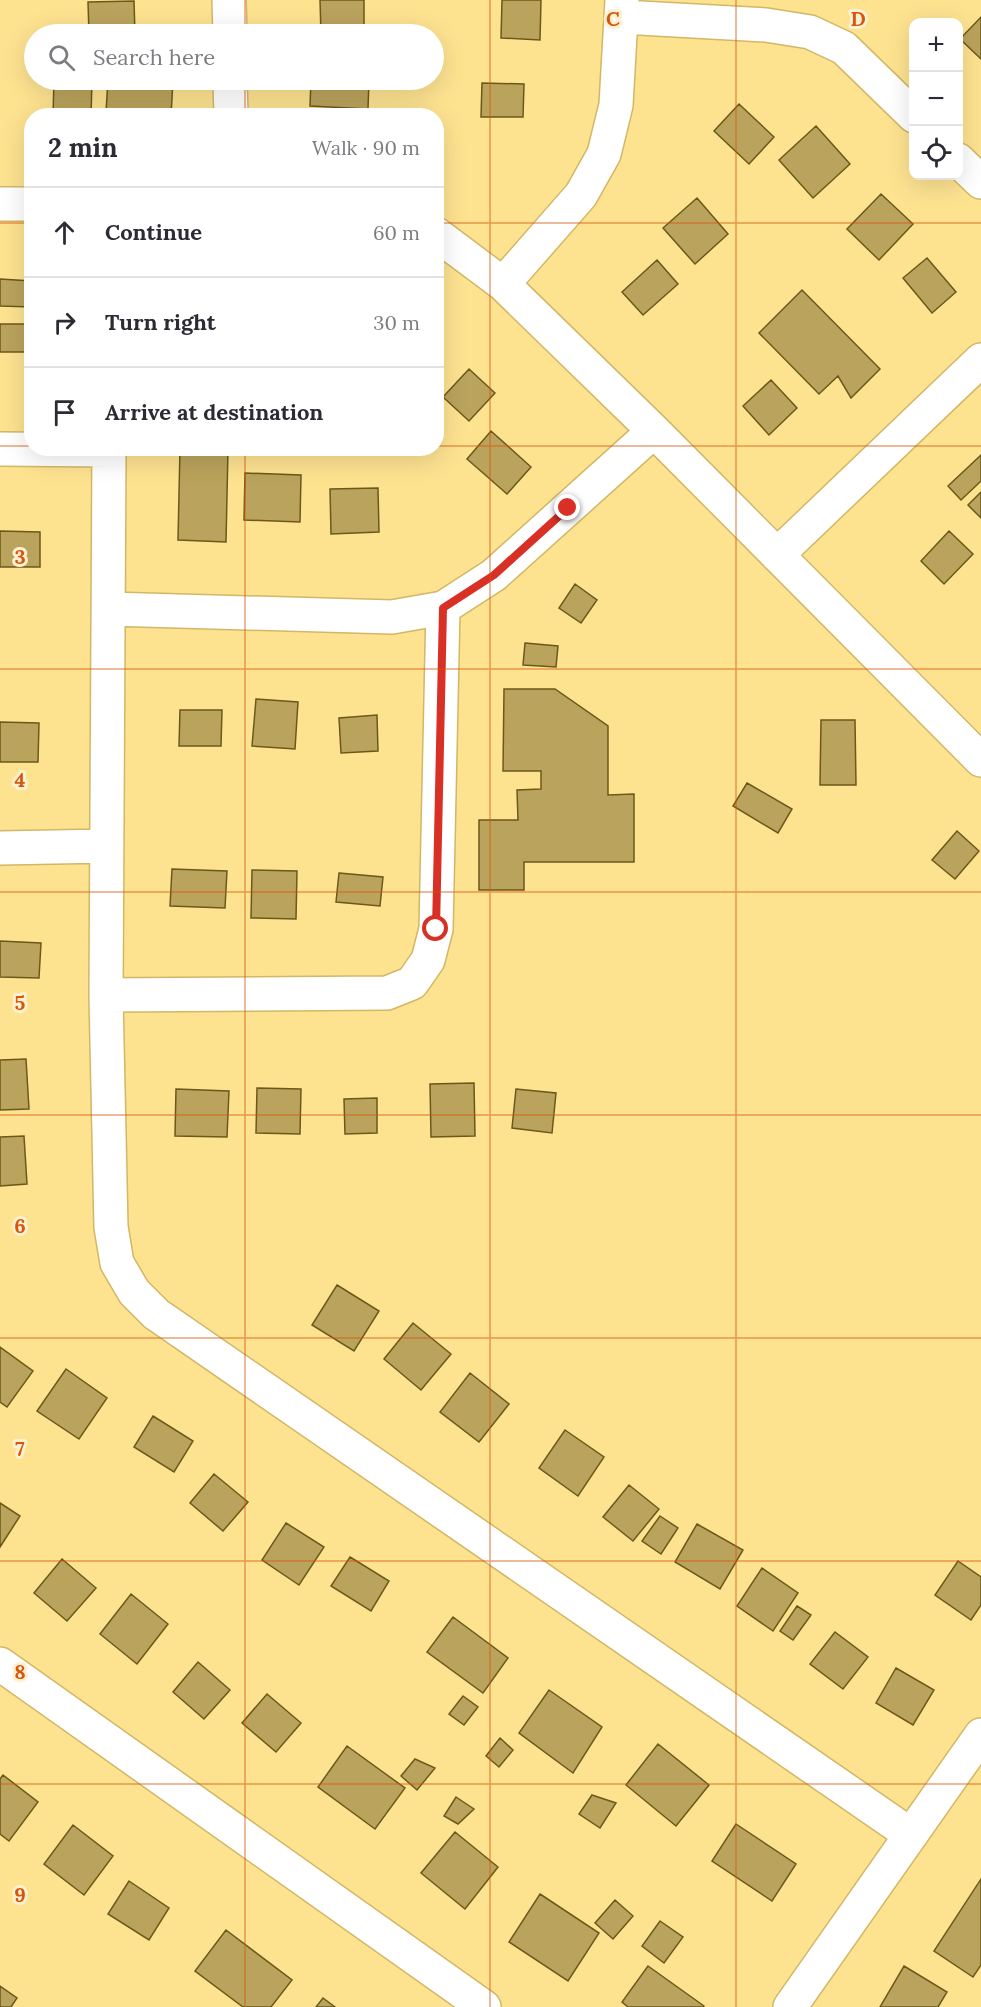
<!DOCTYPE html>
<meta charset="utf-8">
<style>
:root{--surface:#fff;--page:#f2f2f3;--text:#2b2b33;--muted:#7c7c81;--line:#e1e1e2}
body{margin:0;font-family:Lora,serif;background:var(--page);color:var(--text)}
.controls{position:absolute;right:18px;top:18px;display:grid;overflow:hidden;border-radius:12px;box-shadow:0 6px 24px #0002}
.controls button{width:54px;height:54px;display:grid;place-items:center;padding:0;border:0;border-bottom:2px solid var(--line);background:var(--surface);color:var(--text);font:30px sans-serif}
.stop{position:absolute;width:18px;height:18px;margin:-14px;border:4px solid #d93025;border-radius:50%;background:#fff}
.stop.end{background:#d93025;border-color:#fff;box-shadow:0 2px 6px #0008}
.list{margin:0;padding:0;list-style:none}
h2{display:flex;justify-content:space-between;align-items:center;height:78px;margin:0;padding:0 24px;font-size:26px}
h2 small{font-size:20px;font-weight:400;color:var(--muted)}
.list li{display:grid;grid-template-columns:39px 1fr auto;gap:18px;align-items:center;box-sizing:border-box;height:90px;padding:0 24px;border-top:2px solid var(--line)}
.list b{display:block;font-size:22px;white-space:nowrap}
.list em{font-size:20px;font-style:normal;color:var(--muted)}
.icon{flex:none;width:33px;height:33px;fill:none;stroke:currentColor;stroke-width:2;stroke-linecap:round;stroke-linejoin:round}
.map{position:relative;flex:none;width:981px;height:2007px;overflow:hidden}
.search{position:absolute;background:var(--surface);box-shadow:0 6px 24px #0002;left:24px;top:24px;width:420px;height:66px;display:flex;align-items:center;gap:15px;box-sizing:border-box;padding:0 21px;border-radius:33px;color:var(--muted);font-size:22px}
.panel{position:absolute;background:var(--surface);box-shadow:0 6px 24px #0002;left:24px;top:108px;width:420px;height:348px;border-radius:24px}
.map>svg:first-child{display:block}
.building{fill:#baa35c;stroke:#6c5919;stroke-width:1.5}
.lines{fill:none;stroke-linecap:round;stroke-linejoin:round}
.minor-casing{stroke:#d2b766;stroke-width:36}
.minor{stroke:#fff;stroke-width:33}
.route{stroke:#d93025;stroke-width:8}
.grid{fill:none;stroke:#d7550c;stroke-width:1.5;stroke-opacity:0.55}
.grid-label{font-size:20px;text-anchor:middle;font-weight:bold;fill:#d7550c;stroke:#fbf1d1;stroke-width:6;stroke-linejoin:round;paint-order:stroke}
</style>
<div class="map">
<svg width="981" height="2007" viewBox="0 0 981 2007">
<rect width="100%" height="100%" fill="#fde290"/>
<!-- building -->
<path class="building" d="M 320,0 L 364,0 L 364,34 L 321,34 Z
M 502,0 L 541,0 L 540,40 L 501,38 Z
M 134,1 L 135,34 L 89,34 L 88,2 Z
M 981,17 L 981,59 L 960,39 Z
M 54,80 L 92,80 L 91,116 L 53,116 Z
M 108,80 L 173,80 L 171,116 L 106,112 Z
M 311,80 L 369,80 L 368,109 L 310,106 Z
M 482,83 L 524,84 L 523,117 L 481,117 Z
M 739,104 L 774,137 L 749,164 L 714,131 Z
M 816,126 L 850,164 L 813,198 L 779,160 Z
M 881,194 L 913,224 L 879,260 L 847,229 Z
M 697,198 L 728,234 L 695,264 L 663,228 Z
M 927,258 L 956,292 L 932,313 L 903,278 Z
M 657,260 L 678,284 L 643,315 L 622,292 Z
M 0,279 L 32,281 L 32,307 L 0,306 Z
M 802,290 L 880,369 L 851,398 L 838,376 L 819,394 L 759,333 Z
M 0,324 L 32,324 L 32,352 L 0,352 Z
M 469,369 L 495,393 L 469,421 L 443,397 Z
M 771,380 L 797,408 L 769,435 L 743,406 Z
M 491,431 L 531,467 L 507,494 L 467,459 Z
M 180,448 L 228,449 L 226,542 L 178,540 Z
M 981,455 L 981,481 L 961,500 L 948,486 Z
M 245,473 L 301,475 L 300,522 L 244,520 Z
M 378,488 L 379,532 L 331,534 L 330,489 Z
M 981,492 L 981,518 L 968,505 Z
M 0,531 L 40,532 L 40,567 L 0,567 Z
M 949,531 L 973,554 L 944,584 L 921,561 Z
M 575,584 L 597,600 L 581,623 L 559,608 Z
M 525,643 L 558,646 L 556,667 L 523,665 Z
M 504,689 L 555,689 L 608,726 L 608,795 L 634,794 L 634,862 L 524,862 L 524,890 L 479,890 L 479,820 L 518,820 L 517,790 L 541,789 L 541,771 L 503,771 Z
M 256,699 L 298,702 L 295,749 L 252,746 Z
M 180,710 L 222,710 L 221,746 L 179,746 Z
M 377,715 L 378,751 L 341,753 L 339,718 Z
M 821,720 L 855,720 L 856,785 L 820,785 Z
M 0,722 L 39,723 L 38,762 L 0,762 Z
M 747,783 L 792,809 L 778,833 L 733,806 Z
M 957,831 L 979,851 L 955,879 L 932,860 Z
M 172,869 L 227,871 L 225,908 L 170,906 Z
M 252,870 L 297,871 L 296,919 L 251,918 Z
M 339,873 L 383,877 L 380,906 L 336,902 Z
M 0,941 L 41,943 L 39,978 L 0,977 Z
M 26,1059 L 29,1109 L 0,1110 L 0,1060 Z
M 474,1083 L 475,1136 L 431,1137 L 430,1084 Z
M 257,1088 L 301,1089 L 300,1134 L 256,1133 Z
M 176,1089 L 229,1091 L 227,1137 L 175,1136 Z
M 516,1089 L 556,1093 L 552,1133 L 512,1128 Z
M 377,1098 L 377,1133 L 345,1134 L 344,1099 Z
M 24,1136 L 27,1184 L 0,1186 L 0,1137 Z
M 337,1285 L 379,1311 L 354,1351 L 312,1325 Z
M 413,1323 L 451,1354 L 421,1390 L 384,1359 Z
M 0,1347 L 33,1371 L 7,1407 L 0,1402 Z
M 66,1369 L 107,1398 L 79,1439 L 37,1411 Z
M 470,1373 L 509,1404 L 479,1442 L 440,1412 Z
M 153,1416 L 193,1441 L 174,1472 L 134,1447 Z
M 565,1430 L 604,1457 L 578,1496 L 539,1468 Z
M 214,1474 L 248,1502 L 223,1531 L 190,1503 Z
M 629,1485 L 659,1509 L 633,1541 L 603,1517 Z
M 0,1503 L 20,1516 L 0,1547 Z
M 660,1516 L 678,1528 L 661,1554 L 642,1541 Z
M 286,1523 L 324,1547 L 299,1585 L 262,1560 Z
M 697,1524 L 743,1550 L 720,1589 L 675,1562 Z
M 350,1557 L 389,1581 L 371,1611 L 331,1586 Z
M 62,1559 L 96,1588 L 67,1621 L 34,1593 Z
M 958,1561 L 981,1577 L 981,1605 L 971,1620 L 935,1595 Z
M 762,1568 L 798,1593 L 773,1631 L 737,1606 Z
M 131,1594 L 168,1624 L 137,1664 L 100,1634 Z
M 797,1606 L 811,1615 L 793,1640 L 780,1631 Z
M 453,1617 L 508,1658 L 483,1693 L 427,1652 Z
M 835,1632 L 868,1657 L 843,1689 L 810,1664 Z
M 198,1662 L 230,1690 L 204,1719 L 173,1692 Z
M 896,1668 L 934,1690 L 913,1725 L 876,1703 Z
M 549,1690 L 602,1727 L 573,1773 L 519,1733 Z
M 267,1694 L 301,1723 L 276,1752 L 242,1723 Z
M 463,1696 L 478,1707 L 464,1725 L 449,1714 Z
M 500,1738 L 513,1750 L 499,1767 L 486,1756 Z
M 658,1744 L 709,1785 L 676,1826 L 626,1785 Z
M 347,1746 L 405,1788 L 375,1829 L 318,1787 Z
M 415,1759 L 435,1768 L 417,1790 L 401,1776 Z
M 3,1775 L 38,1802 L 9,1841 L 0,1834 L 0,1779 Z
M 592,1795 L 616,1803 L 600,1828 L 579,1814 Z
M 456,1797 L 474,1809 L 458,1824 L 444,1816 Z
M 736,1824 L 796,1864 L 772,1901 L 712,1861 Z
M 73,1825 L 113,1856 L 84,1895 L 44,1864 Z
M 455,1832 L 498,1867 L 465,1909 L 421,1873 Z
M 981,1879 L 981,1965 L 973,1977 L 934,1951 Z
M 129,1881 L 169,1908 L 149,1940 L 108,1914 Z
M 540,1894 L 599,1933 L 568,1981 L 509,1942 Z
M 615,1900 L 633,1916 L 613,1939 L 595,1923 Z
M 660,1921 L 683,1937 L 664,1963 L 642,1946 Z
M 226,1930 L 292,1980 L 271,2007 L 243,2007 L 195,1971 Z
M 648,1966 L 704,2006 L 703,2007 L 628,2007 L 622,2002 Z
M 904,1966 L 947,1992 L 938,2007 L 880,2007 Z
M 0,1986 L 17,1998 L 11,2007 L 0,2007 Z
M 323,1998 L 335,2007 L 316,2007 Z"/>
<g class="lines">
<!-- minor casing -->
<g class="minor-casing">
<path id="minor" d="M 229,0 L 230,34
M 622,17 L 766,25 L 810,32 L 844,48 L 914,116
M 230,80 L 231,116
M 958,160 L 981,182
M 0,204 L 32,204
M 436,234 L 503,284 L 654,431 L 981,760
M 503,284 L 581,195 L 604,154 L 616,105 L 622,0
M 109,448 L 106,995 L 111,1227 L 117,1263 L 134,1292 L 156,1314 L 911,1835
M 0,449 L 110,450
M 777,555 L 981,360
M 109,609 L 392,617 L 443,608 L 494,575 L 654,431
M 0,848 L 107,846
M 106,995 L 387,993 L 412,983 L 428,960 L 436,929 L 443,608
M 0,1664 L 484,2007
M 790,2007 L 981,1735"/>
</g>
<!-- minor -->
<use href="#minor" class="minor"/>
</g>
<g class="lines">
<!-- route -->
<path class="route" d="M 436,929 L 443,608 L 494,575 L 568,508"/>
</g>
<!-- grid -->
<path class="grid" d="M 245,0 L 245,34M 490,0 L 490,2007M 736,0 L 736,2007M 245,80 L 245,116M 0,223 L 32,223M 436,223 L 981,223M 0,446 L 32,446M 436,446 L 981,446M 245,448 L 245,2007M 0,669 L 981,669M 0,892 L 981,892M 0,1115 L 981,1115M 0,1338 L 981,1338M 0,1561 L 981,1561M 0,1784 L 981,1784"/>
<g class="grid-label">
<text x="613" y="26">C</text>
<text x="858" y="26">D</text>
<text x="20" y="564">3</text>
<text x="20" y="787">4</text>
<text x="20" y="1010">5</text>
<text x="20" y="1233">6</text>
<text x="20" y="1456">7</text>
<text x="20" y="1679">8</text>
<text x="20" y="1902">9</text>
</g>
</svg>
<div class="controls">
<button>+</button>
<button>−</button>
<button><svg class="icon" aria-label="locate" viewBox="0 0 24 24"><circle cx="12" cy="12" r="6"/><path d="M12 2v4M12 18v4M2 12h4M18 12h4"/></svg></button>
</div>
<div class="stop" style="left:436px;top:929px"></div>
<div class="stop end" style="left:568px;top:508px"></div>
<div class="search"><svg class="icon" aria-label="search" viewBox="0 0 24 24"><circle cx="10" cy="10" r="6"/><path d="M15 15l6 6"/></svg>Search here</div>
<section class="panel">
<h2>2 min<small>Walk · 90 m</small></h2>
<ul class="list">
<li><svg class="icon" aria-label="ahead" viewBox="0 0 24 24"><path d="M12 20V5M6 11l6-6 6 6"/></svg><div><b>Continue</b></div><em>60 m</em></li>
<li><svg class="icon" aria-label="right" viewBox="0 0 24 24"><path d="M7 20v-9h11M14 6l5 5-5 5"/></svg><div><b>Turn right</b></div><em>30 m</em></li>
<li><svg class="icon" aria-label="arrive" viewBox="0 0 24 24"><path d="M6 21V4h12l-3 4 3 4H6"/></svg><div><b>Arrive at destination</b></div></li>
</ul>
</section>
</div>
